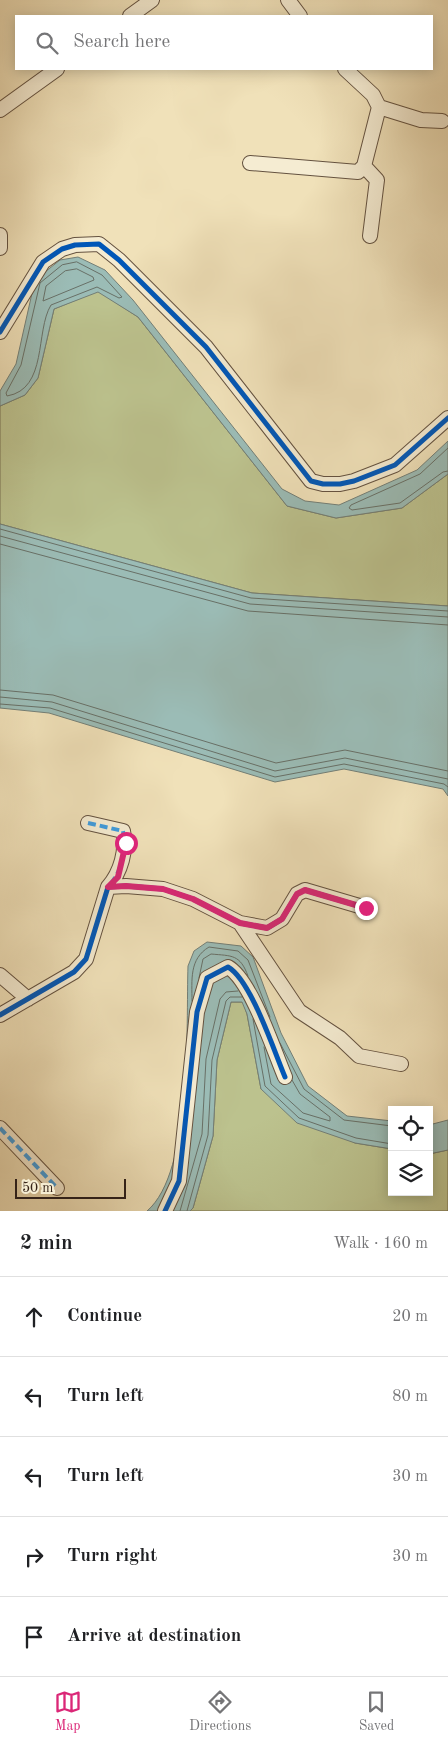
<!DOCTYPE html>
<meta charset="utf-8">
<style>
:root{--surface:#fff;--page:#f6f6f6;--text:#202124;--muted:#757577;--line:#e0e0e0;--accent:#db2777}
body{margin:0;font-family:"Old Standard TT",serif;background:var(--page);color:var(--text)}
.controls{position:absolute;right:15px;bottom:15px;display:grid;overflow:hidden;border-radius:0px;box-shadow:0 2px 12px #0003}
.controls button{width:45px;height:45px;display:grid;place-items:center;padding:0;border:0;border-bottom:1px solid var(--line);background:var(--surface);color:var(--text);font:25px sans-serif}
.scale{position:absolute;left:15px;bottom:12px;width:111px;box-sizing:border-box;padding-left:5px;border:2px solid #362318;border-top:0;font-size:14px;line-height:18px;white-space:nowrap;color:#362318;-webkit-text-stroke:4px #f5ecd2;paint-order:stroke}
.stop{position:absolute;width:15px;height:15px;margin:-11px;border:4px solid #db2777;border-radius:50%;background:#fff}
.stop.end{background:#db2777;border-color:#fff;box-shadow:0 1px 5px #0008}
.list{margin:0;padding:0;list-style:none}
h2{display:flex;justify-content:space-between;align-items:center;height:65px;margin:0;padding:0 20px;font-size:21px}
h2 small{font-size:16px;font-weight:400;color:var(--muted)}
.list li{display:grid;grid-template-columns:32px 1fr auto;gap:15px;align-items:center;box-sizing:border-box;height:80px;padding:0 20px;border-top:1px solid var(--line)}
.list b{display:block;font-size:19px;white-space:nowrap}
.list em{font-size:16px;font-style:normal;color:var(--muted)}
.icon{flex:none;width:28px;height:28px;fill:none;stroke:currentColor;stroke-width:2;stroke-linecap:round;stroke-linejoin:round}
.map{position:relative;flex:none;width:448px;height:1211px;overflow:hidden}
.search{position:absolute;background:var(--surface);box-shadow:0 2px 12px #0003;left:15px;right:15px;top:15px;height:55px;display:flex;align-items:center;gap:12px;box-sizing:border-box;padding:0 18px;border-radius:0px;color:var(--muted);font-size:19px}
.sheet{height:465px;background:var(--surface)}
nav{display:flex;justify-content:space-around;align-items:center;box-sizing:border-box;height:70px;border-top:1px solid var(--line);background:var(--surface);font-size:14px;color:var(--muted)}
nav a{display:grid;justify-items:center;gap:2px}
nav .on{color:var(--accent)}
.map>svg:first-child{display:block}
.green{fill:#bcc28e;stroke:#797253}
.water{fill:#9bbcb6;stroke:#737f77}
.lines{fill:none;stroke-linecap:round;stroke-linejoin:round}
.shore{stroke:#687067;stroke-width:1}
.street-casing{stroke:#645240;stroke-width:16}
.street{stroke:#f5ecd2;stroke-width:14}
.quiet{stroke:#3e9cdf;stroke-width:4;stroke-dasharray:8 4;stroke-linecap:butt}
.cycleway-casing{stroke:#f5ecd2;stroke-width:8}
.cycleway{stroke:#0057b8;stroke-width:5}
.route{stroke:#db2777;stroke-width:6}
</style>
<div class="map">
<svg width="448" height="1211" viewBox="0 0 448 1211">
<rect width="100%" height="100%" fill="#f0e1b9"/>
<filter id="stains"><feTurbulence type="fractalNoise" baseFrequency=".004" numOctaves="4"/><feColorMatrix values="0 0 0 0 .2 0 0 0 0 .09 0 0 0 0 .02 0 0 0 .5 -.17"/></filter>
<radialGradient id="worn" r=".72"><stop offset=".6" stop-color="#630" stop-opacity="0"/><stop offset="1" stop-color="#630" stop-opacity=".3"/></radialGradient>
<!-- green -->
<path class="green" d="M 98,291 L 138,317 L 287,506 L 336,518 L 402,508 L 448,474 L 448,606 L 252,593 L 0,524 L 0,406 L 25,395 L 38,378 L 54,309 Z
M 231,1002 L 243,1002 L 247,1014 L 261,1089 L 355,1143 L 392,1149 L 392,1192 L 429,1192 L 429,1154 L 448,1150 L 448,1211 L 190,1211 L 193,1208 L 213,1136 L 217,1060 Z"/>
<!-- water -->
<path class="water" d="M 78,257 L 105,270 L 133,300 L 282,489 L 305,501 L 339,505 L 417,470 L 448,441 L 448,474 L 402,508 L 336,518 L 287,506 L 138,317 L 98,292 L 54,309 L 38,378 L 25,395 L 0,406 L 0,391 L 16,364 L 35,280 L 60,260 Z
M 0,524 L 252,593 L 448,606 L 448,796 L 443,789 L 344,769 L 275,782 L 49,713 L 0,708 Z
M 207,942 L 241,946 L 253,957 L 281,1033 L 308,1086 L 347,1116 L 392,1121 L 392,1149 L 355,1143 L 297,1123 L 261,1089 L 247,1014 L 242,1002 L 231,1002 L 217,1060 L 213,1136 L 193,1208 L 190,1211 L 147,1211 C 193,1172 186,1025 188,966 L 194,951 Z
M 448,1120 L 448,1150 L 429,1154 L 429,1125 Z"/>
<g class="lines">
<!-- shore -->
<path class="shore" d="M 77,262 L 102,275 L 122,297 L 119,298 L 97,287 L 51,305 C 35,331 48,389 7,396 L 6,393 L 21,365 L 40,283 L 62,265 Z
M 77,269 L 93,277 L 94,280 L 43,301 L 46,286 L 65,271 Z
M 448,448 L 420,474 L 351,505 L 349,508 L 352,510 L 400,503 L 443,472 L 448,471
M 0,529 L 251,598 L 448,611
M 0,536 L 250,604 L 448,617
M 0,544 L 248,611 L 448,625
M 0,690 L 53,695 L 276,763 L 345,750 L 448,771
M 0,697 L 52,702 L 275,771 L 345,758 L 448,779
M 0,704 L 50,708 L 275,777 L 344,764 L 444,784 L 448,787
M 199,978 L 203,959 L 211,954 C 232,956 240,954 248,976
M 192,1001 C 192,980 189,959 209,947 L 238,951 L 248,960 L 270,1017
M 253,1019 L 265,1086 L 299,1118 L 356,1138 L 392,1144
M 280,1043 L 304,1089 L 344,1120 L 392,1126
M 264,1047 L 271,1084 L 303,1113 L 330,1121 L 330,1117 L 300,1094 L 292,1080
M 180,1211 L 202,1134 L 206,1059 L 220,999 L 226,992 L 238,991
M 187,1211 L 208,1135 L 212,1060 L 226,1001 L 230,997 L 242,997"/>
<!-- street casing -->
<g class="street-casing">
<path id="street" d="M 288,0 L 300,16
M 130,16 L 152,0
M 379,107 L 421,120 L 442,121
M 0,110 L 57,69
M 250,163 L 358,172 L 364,166 L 379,107 L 373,95 L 345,69
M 364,166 L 377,180 L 370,236
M 0,235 L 0,248
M 0,332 L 43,262 L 62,249 L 75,245 L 99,244 L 119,260 L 206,347 L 311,481 L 323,484 L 340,484 L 354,481 L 395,465 L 448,418
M 88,823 L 123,831 C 127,850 121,872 108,887
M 240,923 L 299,1011 L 340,1038 L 359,1056 L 401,1064
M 0,975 L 28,999
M 0,1015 L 74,972 L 86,959 L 108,887 L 126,886 L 163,889 L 193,899 L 240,923 L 267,928 L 282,919 L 297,894 L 305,890 L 366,908
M 0,1128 L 57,1188
M 165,1211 L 179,1181 L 197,1012 L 207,978 L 228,967 C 251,980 274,1051 285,1077"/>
</g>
<!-- street -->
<use href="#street" class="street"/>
<!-- quiet -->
<path class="quiet" d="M 88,823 L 123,831 C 127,850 122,872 108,887
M 0,1128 L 57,1188"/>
<!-- cycleway casing -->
<g class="cycleway-casing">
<path id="cycleway" d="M 0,332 L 43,262 L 62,249 L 75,245 L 99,244 L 119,260 L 206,347 L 311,481 L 323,484 L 340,484 L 354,481 L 395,465 L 448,418
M 0,1015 L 74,972 L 86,959 L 108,887 L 126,886 L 163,889 L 193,899 L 240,923 L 267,928 L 282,919 L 297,894 L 305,890 L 366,908
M 165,1211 L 179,1181 L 197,1012 L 207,978 L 228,967 C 251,980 274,1051 285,1077"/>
</g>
<!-- cycleway -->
<use href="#cycleway" class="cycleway"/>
</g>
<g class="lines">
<!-- route -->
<path class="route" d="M 126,843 L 118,877 L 108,887 L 126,886 L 163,889 L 193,899 L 240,923 L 267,928 L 282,919 L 297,894 L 305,890 L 366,908"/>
</g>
<rect width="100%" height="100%" filter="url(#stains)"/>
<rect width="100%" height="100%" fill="url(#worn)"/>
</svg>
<div class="controls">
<button><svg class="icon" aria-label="locate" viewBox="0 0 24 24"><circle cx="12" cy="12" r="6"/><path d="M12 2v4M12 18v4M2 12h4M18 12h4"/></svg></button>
<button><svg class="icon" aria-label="layers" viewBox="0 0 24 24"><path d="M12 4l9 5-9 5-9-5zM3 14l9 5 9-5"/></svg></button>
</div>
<div class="scale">50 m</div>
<div class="stop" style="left:126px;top:843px"></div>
<div class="stop end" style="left:366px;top:908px"></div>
<div class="search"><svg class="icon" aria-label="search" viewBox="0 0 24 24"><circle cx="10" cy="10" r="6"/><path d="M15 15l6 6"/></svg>Search here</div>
</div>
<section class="sheet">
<h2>2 min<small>Walk · 160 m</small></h2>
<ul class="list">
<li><svg class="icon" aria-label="ahead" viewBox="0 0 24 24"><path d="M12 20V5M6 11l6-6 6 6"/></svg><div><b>Continue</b></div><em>20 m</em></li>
<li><svg class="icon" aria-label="left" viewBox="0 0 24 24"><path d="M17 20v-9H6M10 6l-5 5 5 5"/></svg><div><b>Turn left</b></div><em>80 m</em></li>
<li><svg class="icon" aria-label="left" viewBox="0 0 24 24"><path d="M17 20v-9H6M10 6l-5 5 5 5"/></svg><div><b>Turn left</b></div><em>30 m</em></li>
<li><svg class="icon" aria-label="right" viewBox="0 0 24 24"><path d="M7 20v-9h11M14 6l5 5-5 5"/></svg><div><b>Turn right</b></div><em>30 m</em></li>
<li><svg class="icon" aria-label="arrive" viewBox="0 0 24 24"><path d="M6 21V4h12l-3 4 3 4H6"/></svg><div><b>Arrive at destination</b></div></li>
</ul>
</section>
<nav>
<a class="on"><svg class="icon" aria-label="map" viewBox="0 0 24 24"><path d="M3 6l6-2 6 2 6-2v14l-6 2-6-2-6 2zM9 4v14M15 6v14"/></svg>Map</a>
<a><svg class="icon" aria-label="directions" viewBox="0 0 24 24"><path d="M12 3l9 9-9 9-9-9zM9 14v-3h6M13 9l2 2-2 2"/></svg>Directions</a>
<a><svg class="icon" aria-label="saved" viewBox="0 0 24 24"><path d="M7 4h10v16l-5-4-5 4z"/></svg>Saved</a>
</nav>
